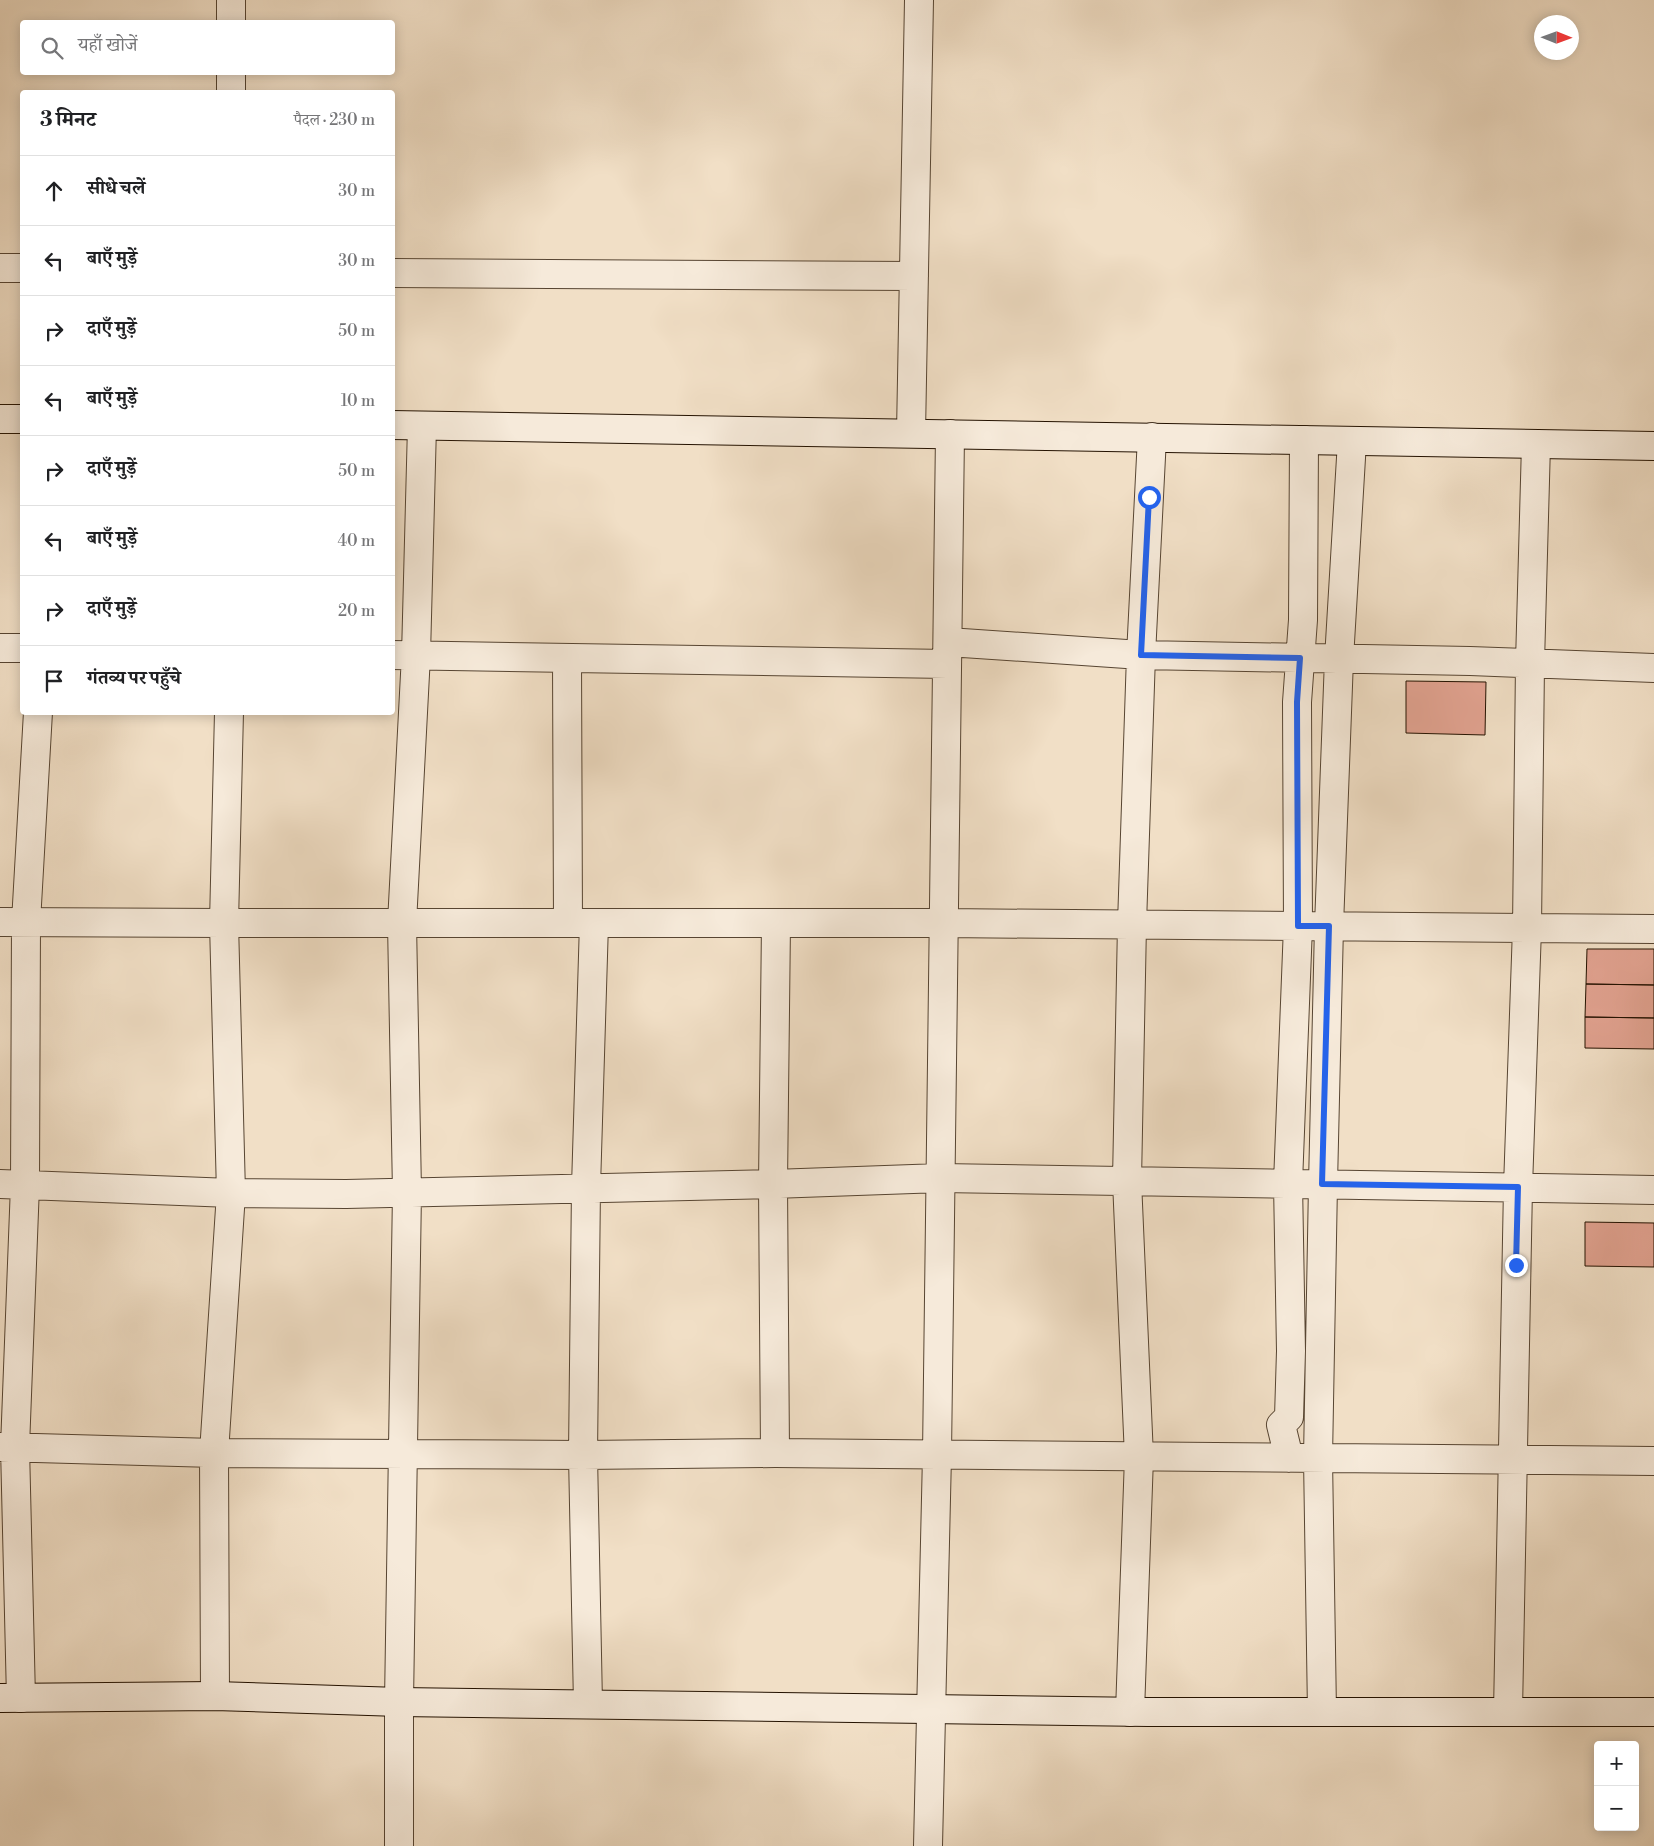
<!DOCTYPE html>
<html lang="hi">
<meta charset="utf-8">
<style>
:root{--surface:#fff;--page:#f6f6f6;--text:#202124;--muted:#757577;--line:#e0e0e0}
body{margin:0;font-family:"Libre Bodoni","Noto Serif Devanagari",serif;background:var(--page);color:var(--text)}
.controls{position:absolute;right:15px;bottom:15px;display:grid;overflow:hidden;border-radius:5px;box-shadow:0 2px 12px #0003}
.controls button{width:45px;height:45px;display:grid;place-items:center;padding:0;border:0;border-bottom:1px solid var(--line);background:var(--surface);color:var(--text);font:25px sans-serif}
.compass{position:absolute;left:1534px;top:15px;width:45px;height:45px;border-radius:50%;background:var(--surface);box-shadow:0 2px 12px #0003;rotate:91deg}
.stop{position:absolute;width:15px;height:15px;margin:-11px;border:4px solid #2563eb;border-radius:50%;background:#fff}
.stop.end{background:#2563eb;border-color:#fff;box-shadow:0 1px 5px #0008}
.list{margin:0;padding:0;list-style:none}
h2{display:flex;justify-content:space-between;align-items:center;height:65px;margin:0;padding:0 20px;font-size:21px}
h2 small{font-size:16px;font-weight:400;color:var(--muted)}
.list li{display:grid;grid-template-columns:32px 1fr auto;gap:15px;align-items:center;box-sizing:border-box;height:70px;padding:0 20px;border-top:1px solid var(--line)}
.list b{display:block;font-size:19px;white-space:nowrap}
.list em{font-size:16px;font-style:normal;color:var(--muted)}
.icon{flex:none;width:28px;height:28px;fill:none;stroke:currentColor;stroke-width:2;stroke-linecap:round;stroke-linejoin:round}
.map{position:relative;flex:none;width:1654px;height:1846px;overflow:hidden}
.search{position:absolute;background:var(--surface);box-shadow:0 2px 12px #0003;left:20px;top:20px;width:375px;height:55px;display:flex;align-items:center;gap:12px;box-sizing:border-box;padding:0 18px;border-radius:5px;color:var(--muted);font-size:19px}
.panel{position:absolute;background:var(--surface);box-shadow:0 2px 12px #0003;left:20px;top:90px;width:375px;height:625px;border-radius:5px}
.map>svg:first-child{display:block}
.building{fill:#e1a290;stroke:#241200}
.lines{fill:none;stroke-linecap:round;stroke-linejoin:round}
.street-casing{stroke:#574532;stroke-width:30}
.secondary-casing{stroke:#241200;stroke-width:30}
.street{stroke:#f6eada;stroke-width:28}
.secondary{stroke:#f6eada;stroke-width:28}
.route{stroke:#2563eb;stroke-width:6}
</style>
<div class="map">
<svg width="1654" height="1846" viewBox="0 0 1654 1846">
<rect width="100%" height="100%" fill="#f1dfc6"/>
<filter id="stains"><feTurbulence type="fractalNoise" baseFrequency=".004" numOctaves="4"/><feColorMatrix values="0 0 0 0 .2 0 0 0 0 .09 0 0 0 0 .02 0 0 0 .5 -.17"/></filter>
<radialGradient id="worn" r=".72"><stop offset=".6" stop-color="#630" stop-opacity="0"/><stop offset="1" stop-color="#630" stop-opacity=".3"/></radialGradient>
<!-- building -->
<path class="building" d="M 1406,681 L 1486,682 L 1485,735 L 1406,733 Z
M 1587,949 L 1654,949 L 1654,985 L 1586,984 Z
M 1586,984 L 1654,985 L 1654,1018 L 1585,1017 Z
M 1585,1017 L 1654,1018 L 1654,1049 L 1585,1048 Z
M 1585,1222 L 1654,1223 L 1654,1267 L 1585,1266 Z"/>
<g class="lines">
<!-- street casing -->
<g class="street-casing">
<path id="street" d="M 231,0 L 231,22
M 231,72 L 231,92
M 0,268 L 22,268
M 392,273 L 914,276
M 911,433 L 919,0
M 948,642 L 1141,655 L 1470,661 L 1654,668
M 0,648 L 22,648
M 392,655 L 947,664
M 567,658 L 568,923
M 0,922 L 224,923 L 944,923 L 1654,929
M 0,1184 L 231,1193 L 346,1194 L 773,1184 L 941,1178 L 1654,1190
M 0,1447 L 214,1453 L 583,1455 L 775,1453 L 1654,1461
M 775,1453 L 773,1184 L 776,923
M 1289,1458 L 1281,1425 L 1289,1417 L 1291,1351 L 1288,1183 L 1298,926 L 1297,702 L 1303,620 L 1304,440
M 215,1696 L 214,1453 L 231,1193 L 224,923 L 229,712
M 21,1698 L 15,1447 L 25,1185 L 26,922 L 38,712
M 588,1704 L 583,1455 L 586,1187 L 594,923
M 1130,1712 L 1139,1457 L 1127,1181 L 1132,924 L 1141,655 L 1152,437
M 1322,1712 L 1318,1458 L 1323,1184 L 1329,926 L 1339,659 L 1352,441
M 1508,1712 L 1518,1187 L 1527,928 L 1530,663 L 1536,444
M 399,1846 L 399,1702 L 407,1192 L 402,923 L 416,655 L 422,426
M 928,1846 L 937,1455 L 950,434"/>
</g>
<!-- secondary casing -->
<g class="secondary-casing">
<path id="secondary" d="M 0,419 L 22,419
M 392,425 L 1654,446
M 0,1698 L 215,1696 L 399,1702 L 1148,1712 L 1654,1712"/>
</g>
<!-- street -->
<use href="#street" class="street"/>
<!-- secondary -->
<use href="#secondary" class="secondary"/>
</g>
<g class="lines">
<!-- route -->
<path class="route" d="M 1149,497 L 1141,655 L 1300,658 L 1297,702 L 1298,926 L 1329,926 L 1322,1184 L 1518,1187 L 1516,1265"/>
</g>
<rect width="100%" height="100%" filter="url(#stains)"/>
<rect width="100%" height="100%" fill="url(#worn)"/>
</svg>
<div class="controls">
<button>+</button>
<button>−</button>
</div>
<svg class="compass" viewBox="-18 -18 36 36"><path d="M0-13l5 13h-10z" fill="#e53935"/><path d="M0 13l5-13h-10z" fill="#757577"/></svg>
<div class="stop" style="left:1149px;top:497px"></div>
<div class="stop end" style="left:1516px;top:1265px"></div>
<div class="search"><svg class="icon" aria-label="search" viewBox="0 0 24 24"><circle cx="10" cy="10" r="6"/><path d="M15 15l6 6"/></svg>यहाँ खोजें</div>
<section class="panel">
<h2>3 मिनट<small>पैदल · 230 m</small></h2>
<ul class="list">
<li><svg class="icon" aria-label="ahead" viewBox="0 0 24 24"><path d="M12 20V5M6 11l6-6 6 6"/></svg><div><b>सीधे चलें</b></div><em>30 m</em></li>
<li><svg class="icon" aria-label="left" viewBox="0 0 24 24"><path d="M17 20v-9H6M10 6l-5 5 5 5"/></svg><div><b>बाएँ मुड़ें</b></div><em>30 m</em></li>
<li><svg class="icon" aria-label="right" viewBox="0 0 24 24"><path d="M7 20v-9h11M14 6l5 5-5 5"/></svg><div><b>दाएँ मुड़ें</b></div><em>50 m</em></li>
<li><svg class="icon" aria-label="left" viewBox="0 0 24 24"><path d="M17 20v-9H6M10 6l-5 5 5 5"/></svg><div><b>बाएँ मुड़ें</b></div><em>10 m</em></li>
<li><svg class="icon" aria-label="right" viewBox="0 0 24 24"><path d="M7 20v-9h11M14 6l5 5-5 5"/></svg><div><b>दाएँ मुड़ें</b></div><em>50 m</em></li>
<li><svg class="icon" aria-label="left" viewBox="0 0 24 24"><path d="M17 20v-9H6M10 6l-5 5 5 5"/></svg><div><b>बाएँ मुड़ें</b></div><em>40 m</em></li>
<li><svg class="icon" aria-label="right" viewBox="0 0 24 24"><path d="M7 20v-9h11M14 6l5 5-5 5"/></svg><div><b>दाएँ मुड़ें</b></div><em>20 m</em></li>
<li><svg class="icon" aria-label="arrive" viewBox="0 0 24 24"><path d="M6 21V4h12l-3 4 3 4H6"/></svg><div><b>गंतव्य पर पहुँचे</b></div></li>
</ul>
</section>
</div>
